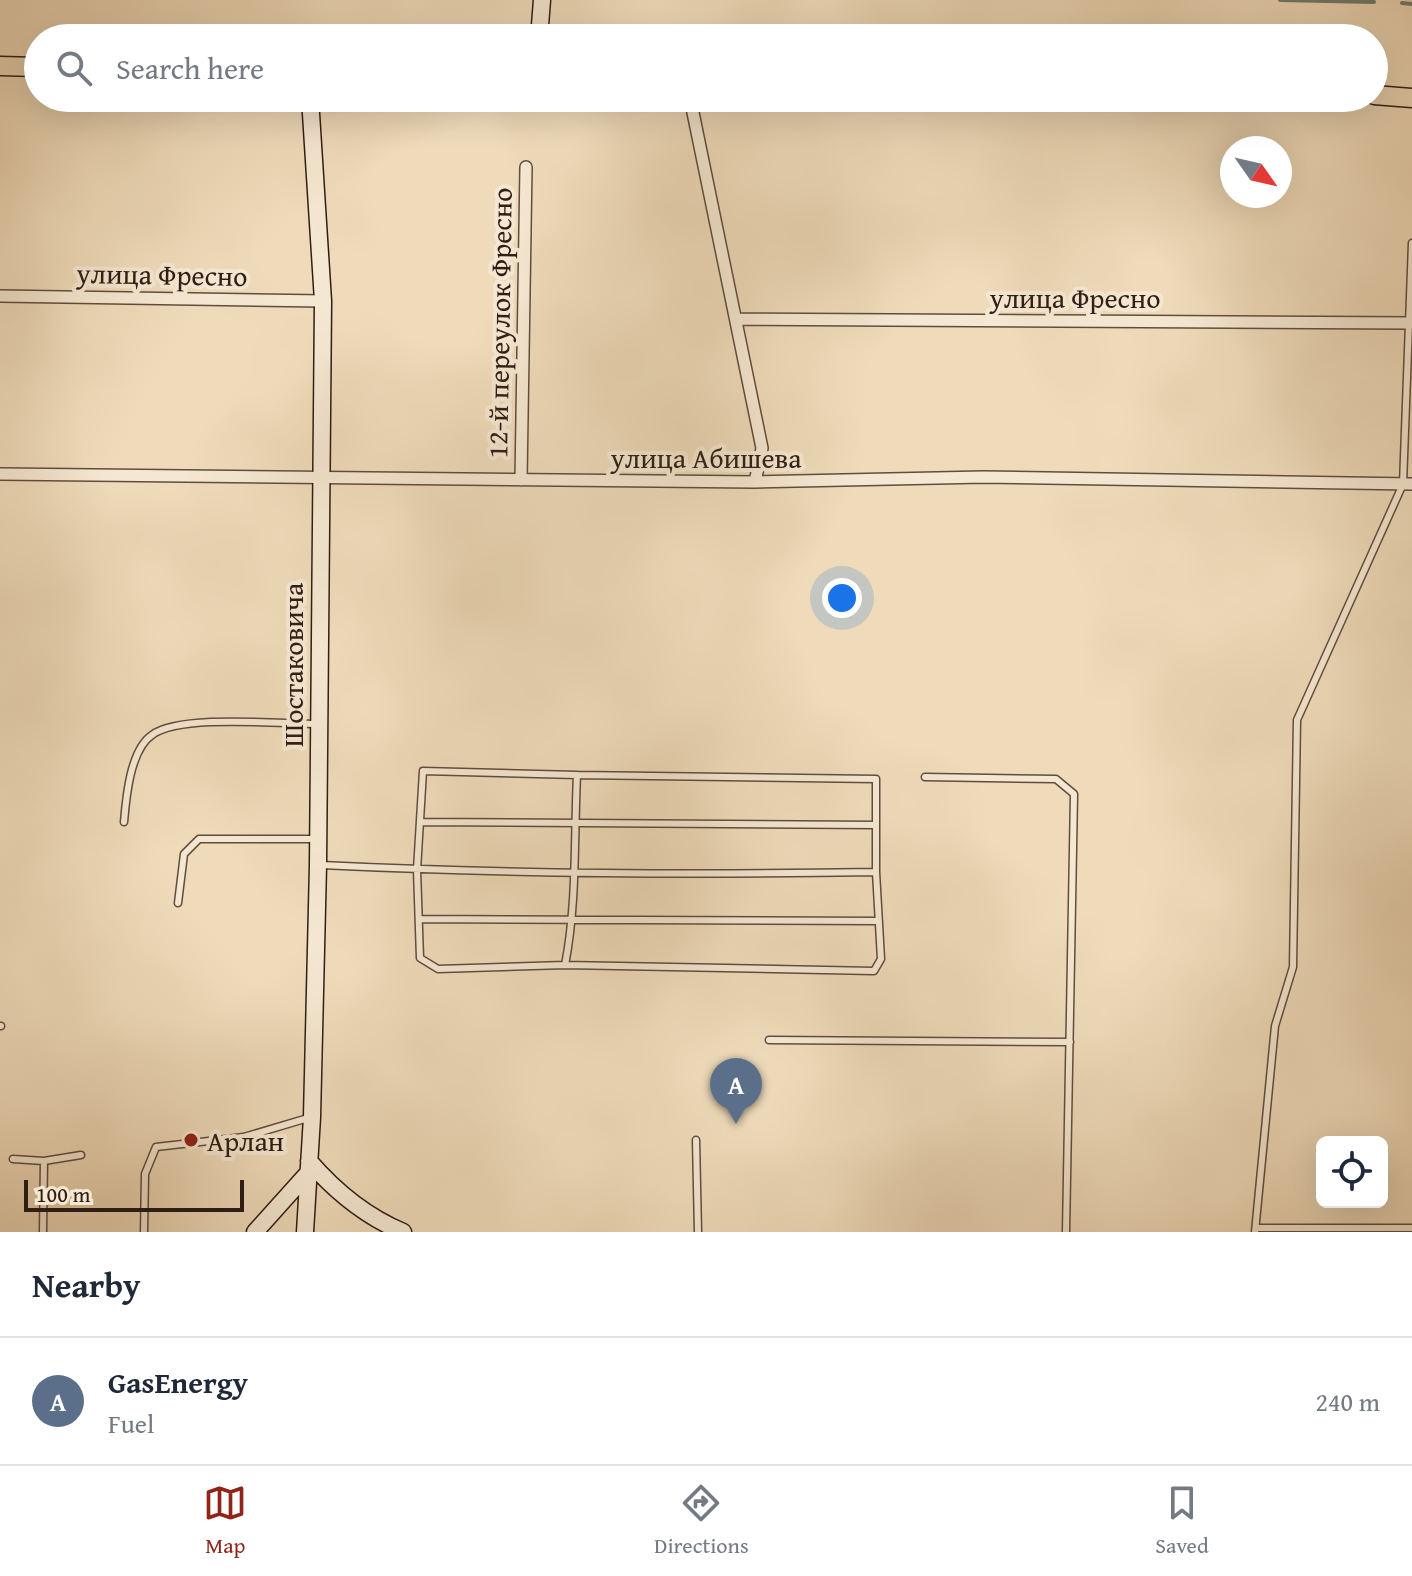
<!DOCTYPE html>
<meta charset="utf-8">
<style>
:root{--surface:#fff;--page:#f6f6f7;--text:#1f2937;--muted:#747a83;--line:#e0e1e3;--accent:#8f2418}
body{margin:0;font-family:"Gentium Book Plus",serif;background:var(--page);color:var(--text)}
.controls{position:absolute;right:24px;bottom:24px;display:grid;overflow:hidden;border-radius:12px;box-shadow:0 8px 32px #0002}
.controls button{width:72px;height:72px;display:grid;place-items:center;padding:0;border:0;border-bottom:2px solid var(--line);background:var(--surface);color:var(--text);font:40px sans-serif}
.compass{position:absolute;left:1220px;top:136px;width:72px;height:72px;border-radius:50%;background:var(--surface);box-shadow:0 8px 32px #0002;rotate:124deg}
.scale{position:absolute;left:24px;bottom:20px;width:220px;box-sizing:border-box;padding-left:8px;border:4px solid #301e15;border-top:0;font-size:22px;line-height:28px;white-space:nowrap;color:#301e15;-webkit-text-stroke:6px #f5e8d2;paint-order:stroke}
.you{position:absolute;left:842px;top:598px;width:28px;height:28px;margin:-20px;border:6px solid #fff;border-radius:50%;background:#1a73e8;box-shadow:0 0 0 12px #1a73e833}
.badge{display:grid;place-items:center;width:52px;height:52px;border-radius:50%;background:var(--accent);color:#fff;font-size:26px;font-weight:700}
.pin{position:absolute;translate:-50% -66px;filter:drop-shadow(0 2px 4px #0008)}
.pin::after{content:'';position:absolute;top:42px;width:28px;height:24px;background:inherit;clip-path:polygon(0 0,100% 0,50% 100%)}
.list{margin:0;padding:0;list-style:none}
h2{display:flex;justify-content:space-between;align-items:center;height:104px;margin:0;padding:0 32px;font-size:34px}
h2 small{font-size:26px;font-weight:400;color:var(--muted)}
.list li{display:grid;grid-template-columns:52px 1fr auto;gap:24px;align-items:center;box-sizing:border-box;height:128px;padding:0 32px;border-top:2px solid var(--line)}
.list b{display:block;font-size:30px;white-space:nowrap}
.list p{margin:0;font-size:26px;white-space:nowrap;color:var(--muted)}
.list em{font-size:26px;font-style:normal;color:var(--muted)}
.icon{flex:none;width:44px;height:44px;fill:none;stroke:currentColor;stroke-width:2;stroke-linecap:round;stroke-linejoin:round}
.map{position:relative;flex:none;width:1412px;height:1232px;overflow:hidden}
.search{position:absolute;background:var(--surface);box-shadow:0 8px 32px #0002;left:24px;right:24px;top:24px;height:88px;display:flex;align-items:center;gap:20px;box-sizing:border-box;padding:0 28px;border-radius:44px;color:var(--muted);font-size:30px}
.sheet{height:232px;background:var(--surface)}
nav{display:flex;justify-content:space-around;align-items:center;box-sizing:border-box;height:112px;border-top:2px solid var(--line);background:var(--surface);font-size:22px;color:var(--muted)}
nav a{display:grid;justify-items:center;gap:4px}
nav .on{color:var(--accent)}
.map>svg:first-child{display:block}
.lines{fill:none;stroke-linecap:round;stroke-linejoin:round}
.stream{stroke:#707c70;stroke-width:4}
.lane-casing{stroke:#604d3e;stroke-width:9}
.street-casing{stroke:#604d3e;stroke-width:14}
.secondary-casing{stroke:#301e15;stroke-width:19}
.primary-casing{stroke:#301e15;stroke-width:21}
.lane{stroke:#f5e8d2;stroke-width:6}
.street{stroke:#f5e8d2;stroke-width:11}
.secondary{stroke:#f5e8d2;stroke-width:16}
.primary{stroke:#efdbba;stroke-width:18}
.poi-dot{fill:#8f2418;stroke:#f5e8d2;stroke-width:3}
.labels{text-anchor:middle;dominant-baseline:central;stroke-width:8;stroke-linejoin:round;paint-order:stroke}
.street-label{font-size:28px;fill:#301e15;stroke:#f5e8d2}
.poi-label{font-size:28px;fill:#301e15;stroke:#f5e8d2;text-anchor:start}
</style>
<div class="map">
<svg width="1412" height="1232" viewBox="0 0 1412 1232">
<rect width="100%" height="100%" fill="#efdbba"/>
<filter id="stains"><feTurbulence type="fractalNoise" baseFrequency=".0025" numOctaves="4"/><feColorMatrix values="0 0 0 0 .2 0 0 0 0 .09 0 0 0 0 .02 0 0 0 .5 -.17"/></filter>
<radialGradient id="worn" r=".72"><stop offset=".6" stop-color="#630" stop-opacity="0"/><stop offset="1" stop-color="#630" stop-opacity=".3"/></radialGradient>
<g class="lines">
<!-- stream -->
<path class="stream" d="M 1280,0 L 1374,2
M 1402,3 L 1412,4"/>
<!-- lane casing -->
<g class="lane-casing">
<path id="lane" d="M 925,777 L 1056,779 L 1074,794 L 1066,1232
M 124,822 C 126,798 130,750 152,735 C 180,714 280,724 318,724
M 420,822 L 876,825
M 321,865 C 506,874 691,875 876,872 L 876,779 L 577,775 C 574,838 577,904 565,965 L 874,971 L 881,959 L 876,872
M 178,903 L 184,854 L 199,839 L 318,839
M 419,919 L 879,921
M 565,965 L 438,969 L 420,958 L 417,870 L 423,771 L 577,775
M 0,1026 L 1,1026
M 769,1040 L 1070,1042
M 696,1140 L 698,1232
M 13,1159 L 44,1161 L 81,1155
M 1256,1228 L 1412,1228
M 43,1232 L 44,1161
M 144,1232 L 145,1174 L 156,1147 L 244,1137 L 308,1118
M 1255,1232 L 1275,1026 L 1293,967 L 1297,720 L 1403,484 L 1412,243"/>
</g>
<!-- street casing -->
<g class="street-casing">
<path id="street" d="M 690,98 L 762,448 L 755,482
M 0,296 L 323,301
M 738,319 L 1412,323
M 0,474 L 755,482 L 983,477 L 1412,484
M 521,480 L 526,167"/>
</g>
<!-- secondary casing -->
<g class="secondary-casing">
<path id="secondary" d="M 539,38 L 542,0
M 309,1161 C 334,1190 367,1217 403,1232
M 255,1232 L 308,1173
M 305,1232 L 312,1117 L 318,865 L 323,301 L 310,98"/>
</g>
<!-- primary casing -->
<g class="primary-casing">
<path id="primary" d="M 0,66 L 38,67
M 1374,95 L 1412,98"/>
</g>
<!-- lane -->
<use href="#lane" class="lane"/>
<!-- street -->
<use href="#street" class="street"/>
<!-- secondary -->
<use href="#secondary" class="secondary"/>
<!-- primary -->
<use href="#primary" class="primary"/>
</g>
<!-- markers -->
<circle class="poi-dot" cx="191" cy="1140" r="8"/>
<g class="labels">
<!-- street labels -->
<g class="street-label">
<text transform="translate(162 274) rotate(1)">улица Фресно</text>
<text x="1075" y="297">улица Фресно</text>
<text transform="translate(499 323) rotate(-89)">12-й переулок Фресно</text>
<text x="706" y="457">улица Абишева</text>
<text transform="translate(292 665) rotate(-90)">Шостаковича</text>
</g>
<!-- poi labels -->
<g class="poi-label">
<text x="207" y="1140">Арлан</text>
</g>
</g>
<rect width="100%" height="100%" filter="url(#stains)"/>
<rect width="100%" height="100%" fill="url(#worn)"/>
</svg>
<div class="controls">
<button><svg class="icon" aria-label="locate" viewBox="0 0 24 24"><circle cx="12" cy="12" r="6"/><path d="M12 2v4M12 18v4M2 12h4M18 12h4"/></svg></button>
</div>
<svg class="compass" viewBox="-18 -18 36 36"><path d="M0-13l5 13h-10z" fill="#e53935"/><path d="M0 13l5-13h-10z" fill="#747a83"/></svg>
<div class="scale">100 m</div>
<div class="you"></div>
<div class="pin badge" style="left:736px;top:1124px;background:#5c6f8a">A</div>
<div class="search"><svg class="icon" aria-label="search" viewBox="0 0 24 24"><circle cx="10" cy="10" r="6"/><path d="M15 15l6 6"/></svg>Search here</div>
</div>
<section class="sheet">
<h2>Nearby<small></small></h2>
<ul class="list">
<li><span class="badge" style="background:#5c6f8a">A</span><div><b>GasEnergy</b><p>Fuel</p></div><em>240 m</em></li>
</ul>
</section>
<nav>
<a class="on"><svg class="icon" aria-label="map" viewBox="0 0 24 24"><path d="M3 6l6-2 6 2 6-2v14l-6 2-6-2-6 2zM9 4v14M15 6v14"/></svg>Map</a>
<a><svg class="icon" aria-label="directions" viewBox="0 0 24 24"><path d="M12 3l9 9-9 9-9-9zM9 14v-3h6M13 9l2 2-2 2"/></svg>Directions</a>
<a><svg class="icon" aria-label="saved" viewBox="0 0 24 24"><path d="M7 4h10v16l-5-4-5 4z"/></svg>Saved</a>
</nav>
